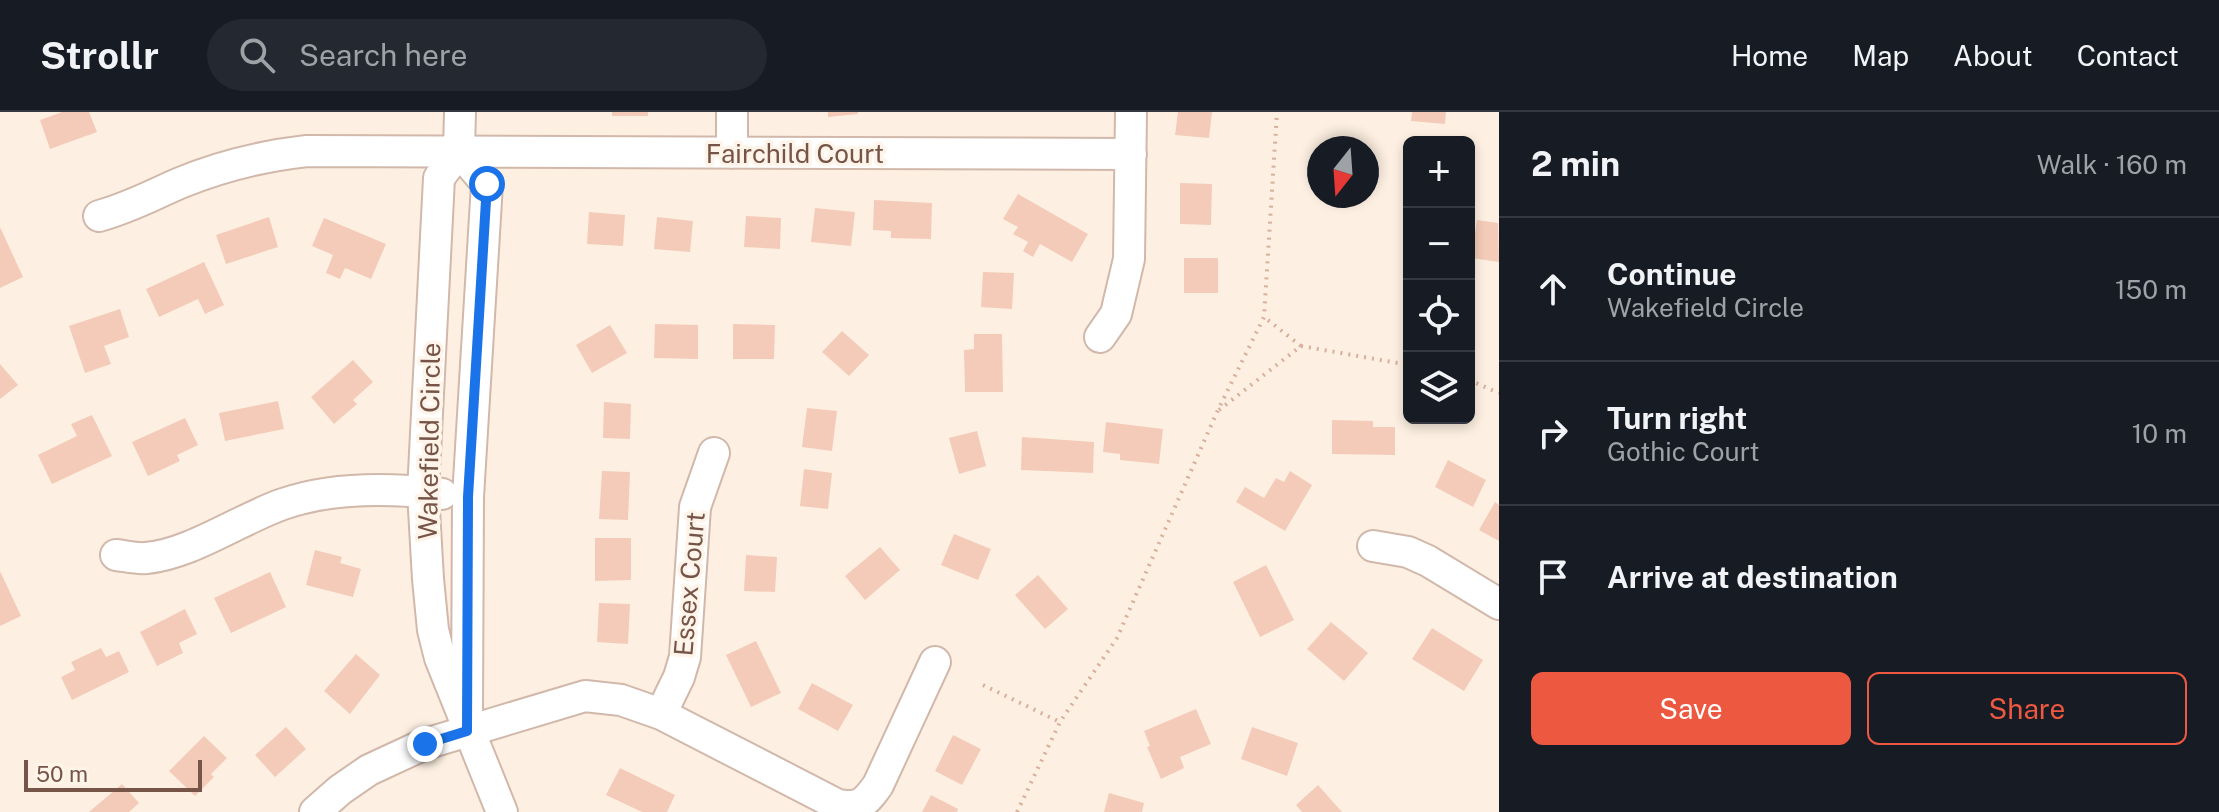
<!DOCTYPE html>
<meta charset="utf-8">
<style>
:root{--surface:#171b24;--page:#242831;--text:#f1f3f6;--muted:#9ea1a6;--line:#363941;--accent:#ed5841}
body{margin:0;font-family:"Public Sans",sans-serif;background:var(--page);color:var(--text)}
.controls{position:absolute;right:24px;top:24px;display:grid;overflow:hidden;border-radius:12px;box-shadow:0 4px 12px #0003}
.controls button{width:72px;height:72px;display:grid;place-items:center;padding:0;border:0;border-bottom:2px solid var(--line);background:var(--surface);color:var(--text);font:40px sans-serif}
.compass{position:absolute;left:1307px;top:24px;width:72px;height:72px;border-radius:50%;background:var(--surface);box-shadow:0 4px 12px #0003;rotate:197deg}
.scale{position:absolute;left:24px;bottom:20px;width:178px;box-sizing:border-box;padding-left:8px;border:4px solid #765447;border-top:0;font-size:22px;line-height:28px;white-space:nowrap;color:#765447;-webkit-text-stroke:6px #fff4e9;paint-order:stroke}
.stop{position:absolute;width:24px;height:24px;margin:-18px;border:6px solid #1a73e8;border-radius:50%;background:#fff}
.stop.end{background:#1a73e8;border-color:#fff;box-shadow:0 2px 8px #0008}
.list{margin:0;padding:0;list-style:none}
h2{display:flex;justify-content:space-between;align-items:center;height:104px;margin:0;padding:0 32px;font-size:34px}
h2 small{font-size:26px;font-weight:400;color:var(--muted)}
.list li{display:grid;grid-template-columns:52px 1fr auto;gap:24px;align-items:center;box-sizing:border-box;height:144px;padding:0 32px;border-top:2px solid var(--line)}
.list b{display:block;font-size:30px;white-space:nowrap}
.list p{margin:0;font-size:26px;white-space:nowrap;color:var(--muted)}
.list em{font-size:26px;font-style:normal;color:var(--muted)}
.actions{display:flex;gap:16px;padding:24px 32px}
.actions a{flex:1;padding:18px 0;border:2px solid var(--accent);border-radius:12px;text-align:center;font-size:28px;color:var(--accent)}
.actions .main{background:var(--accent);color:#fff}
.icon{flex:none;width:44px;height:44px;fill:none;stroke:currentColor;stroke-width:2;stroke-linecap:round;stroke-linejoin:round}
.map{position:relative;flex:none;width:1499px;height:700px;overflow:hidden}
header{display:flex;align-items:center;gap:48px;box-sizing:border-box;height:112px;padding:0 40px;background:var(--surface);border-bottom:2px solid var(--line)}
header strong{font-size:38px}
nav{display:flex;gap:44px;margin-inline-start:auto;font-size:28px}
.search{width:560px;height:72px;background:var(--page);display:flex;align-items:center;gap:20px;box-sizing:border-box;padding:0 28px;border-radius:44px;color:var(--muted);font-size:30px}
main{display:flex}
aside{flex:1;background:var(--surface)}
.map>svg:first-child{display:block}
.building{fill:#f4cbb8}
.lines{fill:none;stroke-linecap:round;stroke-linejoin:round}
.minor-casing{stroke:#d1b8ab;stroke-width:34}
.path{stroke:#d9ae9b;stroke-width:4;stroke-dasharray:2 6;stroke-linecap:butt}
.minor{stroke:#fff;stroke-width:30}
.route{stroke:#1a73e8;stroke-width:10}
.labels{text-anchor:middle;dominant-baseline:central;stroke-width:7;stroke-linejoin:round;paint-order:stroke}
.street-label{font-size:26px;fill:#765447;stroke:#fff4e9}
</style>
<header>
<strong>Strollr</strong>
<div class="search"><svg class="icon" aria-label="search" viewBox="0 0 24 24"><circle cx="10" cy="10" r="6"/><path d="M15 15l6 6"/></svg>Search here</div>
<nav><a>Home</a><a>Map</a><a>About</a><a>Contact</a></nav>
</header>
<main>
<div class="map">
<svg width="1499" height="700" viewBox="0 0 1499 700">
<rect width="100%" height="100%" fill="#fdf0e2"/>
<!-- building -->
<path class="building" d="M 62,0 L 89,0 L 97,20 L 50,37 L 40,8 Z
M 612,0 L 648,0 L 648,4 L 612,4 Z
M 828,0 L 858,0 L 858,2 L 828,5 Z
M 1178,0 L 1212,0 L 1209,26 L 1175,23 Z
M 1412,0 L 1446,0 L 1445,12 L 1411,9 Z
M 1180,71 L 1212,72 L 1211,113 L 1180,112 Z
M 1018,82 L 1088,122 L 1072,150 L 1040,132 L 1033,145 L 1023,139 L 1028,130 L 1013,122 L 1018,115 L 1003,107 Z
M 874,88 L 932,91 L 931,127 L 891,126 L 891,119 L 873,118 Z
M 815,96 L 855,100 L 851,134 L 811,130 Z
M 589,100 L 625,103 L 623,134 L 587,132 Z
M 746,104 L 781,106 L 780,137 L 744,135 Z
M 269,105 L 278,135 L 226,152 L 216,123 Z
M 657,105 L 693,109 L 690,140 L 654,137 Z
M 324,106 L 386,132 L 371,167 L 345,156 L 340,167 L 326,161 L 333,143 L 312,134 Z
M 1477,108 L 1498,111 L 1499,150 L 1471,146 Z
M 0,115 L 23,165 L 0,176 Z
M 1184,146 L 1218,146 L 1218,181 L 1184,181 Z
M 204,150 L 224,193 L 205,202 L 198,187 L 159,205 L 146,177 Z
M 983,160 L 1014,161 L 1012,197 L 981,195 Z
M 120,197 L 129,225 L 104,234 L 111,252 L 85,261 L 69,214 Z
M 655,212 L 698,213 L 698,247 L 654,246 Z
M 733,212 L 775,213 L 774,247 L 733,247 Z
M 610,213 L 627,241 L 592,261 L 576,233 Z
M 842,219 L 869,243 L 849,264 L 822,240 Z
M 974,222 L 1002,222 L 1003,280 L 965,280 L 964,238 L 974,237 Z
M 353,248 L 373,270 L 353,288 L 357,292 L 334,312 L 311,285 Z
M 0,252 L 18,273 L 0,287 Z
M 278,289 L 284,317 L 225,329 L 219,301 Z
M 604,290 L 631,292 L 630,327 L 603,326 Z
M 807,296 L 837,299 L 832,339 L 802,335 Z
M 92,303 L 112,344 L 52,372 L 38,343 L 77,324 L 71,312 Z
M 185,306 L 198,333 L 177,343 L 180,349 L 148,364 L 132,330 Z
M 1332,308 L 1373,309 L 1373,315 L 1395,315 L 1395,343 L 1332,342 Z
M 1106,310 L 1163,317 L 1159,352 L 1120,348 L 1120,342 L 1103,340 Z
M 977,319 L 986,354 L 959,362 L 949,326 Z
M 1022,325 L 1094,330 L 1093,361 L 1021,358 Z
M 1448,348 L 1486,368 L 1473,395 L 1435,375 Z
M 804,357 L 832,361 L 828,397 L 800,394 Z
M 602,359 L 630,360 L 628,408 L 599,407 Z
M 1290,359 L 1312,373 L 1285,419 L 1236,390 L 1245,375 L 1264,386 L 1276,366 L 1284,370 Z
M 1495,390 L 1499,393 L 1499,429 L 1479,418 Z
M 954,422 L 991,437 L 978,468 L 941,453 Z
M 595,426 L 631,426 L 631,468 L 595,469 Z
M 880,435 L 900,458 L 865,488 L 845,464 Z
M 315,438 L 342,445 L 340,451 L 361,457 L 353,485 L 306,473 Z
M 746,443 L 777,445 L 775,480 L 744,479 Z
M 1266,453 L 1294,508 L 1260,525 L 1233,470 Z
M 0,459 L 21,504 L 0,514 Z
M 270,460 L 286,495 L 231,521 L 214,486 Z
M 1038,463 L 1068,497 L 1045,517 L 1015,483 Z
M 599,491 L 630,492 L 628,532 L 597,530 Z
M 185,497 L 197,522 L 179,531 L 183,541 L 157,554 L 140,520 Z
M 1331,510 L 1368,541 L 1344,569 L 1307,537 Z
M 1432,516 L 1483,548 L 1464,579 L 1412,547 Z
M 756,529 L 781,581 L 751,595 L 726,543 Z
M 101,536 L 106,545 L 119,539 L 129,560 L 72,588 L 61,565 L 75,558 L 71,550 Z
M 356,542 L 380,563 L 350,602 L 324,579 Z
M 812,571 L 853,593 L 838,619 L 798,597 Z
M 1196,597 L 1211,632 L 1180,645 L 1184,656 L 1161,667 L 1147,635 L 1150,634 L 1144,619 Z
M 286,615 L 306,637 L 275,665 L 255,643 Z
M 1252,615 L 1298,631 L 1287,664 L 1241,647 Z
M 953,623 L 981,637 L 962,673 L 935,659 Z
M 204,624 L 227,646 L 211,662 L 214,665 L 195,684 L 169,659 Z
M 620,656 L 675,683 L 667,700 L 642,700 L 606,683 Z
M 122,672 L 139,691 L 129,700 L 89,700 Z
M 1318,673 L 1342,700 L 1302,700 L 1296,693 Z
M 1109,681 L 1144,691 L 1142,700 L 1104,700 Z
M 931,683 L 958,697 L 957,700 L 922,700 Z"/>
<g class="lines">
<!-- minor casing -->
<g class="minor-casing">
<path id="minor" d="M 460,0 L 459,39 L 439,66 L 423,380 L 428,467 L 433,518 L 440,546 L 502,700
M 732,0 L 732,41
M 459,39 L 487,72 L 468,385 L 467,597
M 99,104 C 131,95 150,84 180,71 C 221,54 262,44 307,39 L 1131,42
M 1100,225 L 1116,202 L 1129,147 L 1131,0
M 1373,434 L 1408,440 L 1428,449 L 1499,492
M 116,443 C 125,444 137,447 146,446 C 191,442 240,407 283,392 C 332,375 392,376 442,382
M 661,602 L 679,565 L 685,545 L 695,395 L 714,341
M 315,700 L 340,678 L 369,658 L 425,632 L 585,584 L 621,588 L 661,602 L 838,693 C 860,697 866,690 878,673 L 935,550"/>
</g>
<!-- path -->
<path class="path" d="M 1301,234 L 1409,253
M 1469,268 L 1499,281
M 1219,298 L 1301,234 L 1264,205
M 983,573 L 1060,610
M 1017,700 L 1060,610 L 1117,526 L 1217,300 L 1264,205 L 1277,0"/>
<!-- minor -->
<use href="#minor" class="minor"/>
</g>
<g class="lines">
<!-- route -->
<path class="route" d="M 425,632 L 467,619 L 468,385 L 487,72"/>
</g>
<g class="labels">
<!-- street labels -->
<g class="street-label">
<text x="795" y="41">Fairchild Court</text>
<text transform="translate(429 329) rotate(-89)">Wakefield Circle</text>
<text transform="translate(689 472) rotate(-85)">Essex Court</text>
</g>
</g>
</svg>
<div class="controls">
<button>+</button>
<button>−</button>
<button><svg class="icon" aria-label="locate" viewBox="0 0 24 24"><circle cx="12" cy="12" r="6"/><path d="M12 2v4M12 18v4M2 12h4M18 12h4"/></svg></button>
<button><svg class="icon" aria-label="layers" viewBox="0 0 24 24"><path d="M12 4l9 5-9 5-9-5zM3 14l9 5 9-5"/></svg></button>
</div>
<svg class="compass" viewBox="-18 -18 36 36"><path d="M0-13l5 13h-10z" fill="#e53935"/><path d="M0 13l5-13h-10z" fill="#9ea1a6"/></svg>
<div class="scale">50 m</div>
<div class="stop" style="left:487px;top:72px"></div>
<div class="stop end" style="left:425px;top:632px"></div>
</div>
<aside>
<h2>2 min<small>Walk · 160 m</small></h2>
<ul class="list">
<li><svg class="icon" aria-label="ahead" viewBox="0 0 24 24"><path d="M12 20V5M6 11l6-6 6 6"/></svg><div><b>Continue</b><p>Wakefield Circle</p></div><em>150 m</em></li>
<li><svg class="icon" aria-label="right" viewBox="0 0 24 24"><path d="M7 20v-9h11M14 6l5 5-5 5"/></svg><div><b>Turn right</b><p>Gothic Court</p></div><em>10 m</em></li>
<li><svg class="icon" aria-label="arrive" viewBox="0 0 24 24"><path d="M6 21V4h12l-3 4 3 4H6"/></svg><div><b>Arrive at destination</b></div></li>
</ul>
<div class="actions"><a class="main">Save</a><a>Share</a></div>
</aside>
</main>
